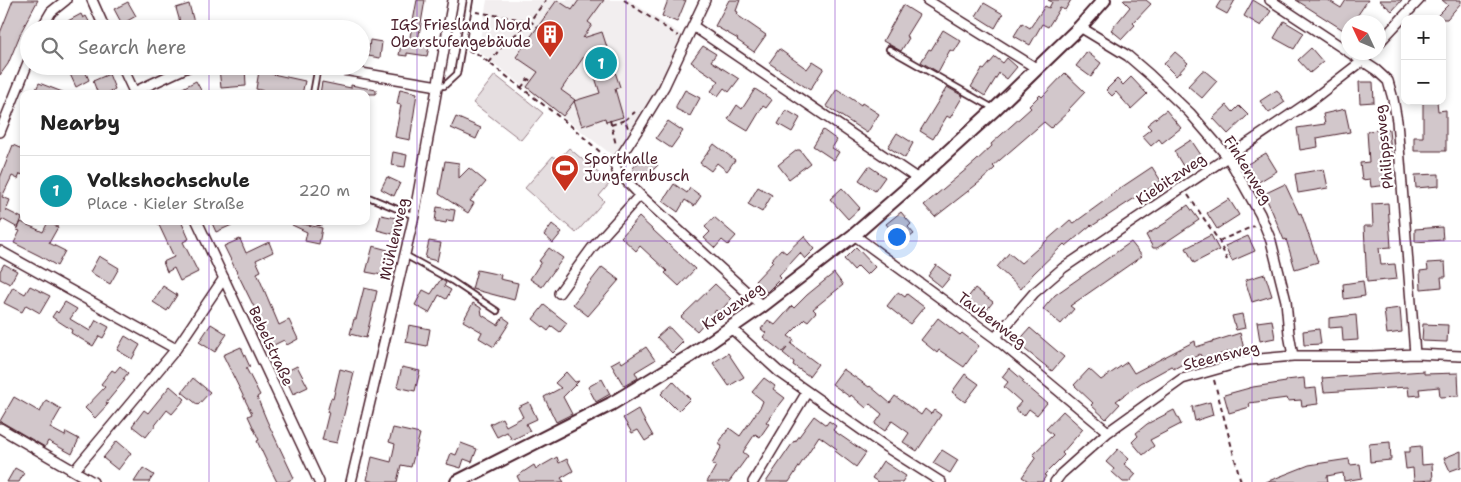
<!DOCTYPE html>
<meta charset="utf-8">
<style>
:root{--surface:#fff;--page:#f6f6f6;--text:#222;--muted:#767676;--line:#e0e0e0;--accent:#2563eb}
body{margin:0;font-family:"Shantell Sans",sans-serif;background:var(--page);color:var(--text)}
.controls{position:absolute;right:15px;top:15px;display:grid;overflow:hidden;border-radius:10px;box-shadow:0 2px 8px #0003}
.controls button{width:45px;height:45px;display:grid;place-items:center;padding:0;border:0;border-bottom:1px solid var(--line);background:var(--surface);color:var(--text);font:25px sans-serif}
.compass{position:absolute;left:1341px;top:15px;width:45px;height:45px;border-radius:50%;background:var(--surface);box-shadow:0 2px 8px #0003;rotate:314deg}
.you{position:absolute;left:896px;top:236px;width:18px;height:18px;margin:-12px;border:4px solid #fff;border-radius:50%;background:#1a73e8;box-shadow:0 0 0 8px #1a73e833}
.badge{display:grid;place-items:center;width:32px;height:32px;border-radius:50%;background:var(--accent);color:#fff;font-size:16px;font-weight:700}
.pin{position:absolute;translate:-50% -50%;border:2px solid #fff;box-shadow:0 1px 5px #0006}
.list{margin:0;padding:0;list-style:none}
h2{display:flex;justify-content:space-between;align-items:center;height:65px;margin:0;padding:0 20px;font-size:21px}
h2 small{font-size:16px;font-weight:400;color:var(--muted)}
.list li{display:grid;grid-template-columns:32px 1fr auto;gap:15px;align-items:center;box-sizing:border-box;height:70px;padding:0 20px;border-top:1px solid var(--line)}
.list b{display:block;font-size:19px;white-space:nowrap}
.list p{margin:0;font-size:16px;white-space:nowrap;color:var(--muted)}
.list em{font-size:16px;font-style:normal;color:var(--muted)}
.icon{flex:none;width:28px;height:28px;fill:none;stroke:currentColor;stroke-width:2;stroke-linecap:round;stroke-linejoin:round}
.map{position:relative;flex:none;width:1461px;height:482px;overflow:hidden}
.search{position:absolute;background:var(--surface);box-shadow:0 2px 8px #0003;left:20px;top:20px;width:350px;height:55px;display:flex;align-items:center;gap:12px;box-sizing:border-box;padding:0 18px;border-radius:28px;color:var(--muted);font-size:19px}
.panel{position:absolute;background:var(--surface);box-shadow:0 2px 8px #0003;left:20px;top:90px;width:350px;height:135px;border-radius:10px}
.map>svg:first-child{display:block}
.built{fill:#f2eeef}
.green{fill:#e5dee0;stroke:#987e86}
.building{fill:#d2c7cb;stroke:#4a1f2b}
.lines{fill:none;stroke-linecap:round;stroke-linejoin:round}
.lane-casing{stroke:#4a1f2b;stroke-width:8}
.street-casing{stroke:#4a1f2b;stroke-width:12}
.secondary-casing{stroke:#4a1f2b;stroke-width:16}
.path{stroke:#4a1f2b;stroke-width:2;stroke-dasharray:5 4;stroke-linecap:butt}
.lane{stroke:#fff;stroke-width:4.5}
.street{stroke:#fff;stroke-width:9}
.secondary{stroke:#fff;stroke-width:12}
.grid{fill:none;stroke:#7b2cbf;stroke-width:1;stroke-opacity:0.55}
.labels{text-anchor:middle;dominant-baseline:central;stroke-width:4.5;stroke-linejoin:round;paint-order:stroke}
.poi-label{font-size:15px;fill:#4a1f2b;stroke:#fff;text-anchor:end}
.street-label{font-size:15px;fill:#4a1f2b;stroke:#fff}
</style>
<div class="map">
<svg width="1461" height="482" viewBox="0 0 1461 482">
<rect width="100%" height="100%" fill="#fff"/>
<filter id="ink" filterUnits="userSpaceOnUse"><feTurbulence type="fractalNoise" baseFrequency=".02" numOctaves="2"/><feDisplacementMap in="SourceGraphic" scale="10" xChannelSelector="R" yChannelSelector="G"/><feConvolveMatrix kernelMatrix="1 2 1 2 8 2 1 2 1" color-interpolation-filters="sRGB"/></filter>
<g filter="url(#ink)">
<!-- built -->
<path class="built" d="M 487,0 L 629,0 L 685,37 L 663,81 L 616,158 L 478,51 Z"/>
<!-- green -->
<path class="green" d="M 495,75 L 543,113 L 521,140 L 473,103 Z
M 569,148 L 610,183 L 599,196 L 604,201 L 576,233 L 525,188 L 553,156 L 558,160 Z"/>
<!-- building -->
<path class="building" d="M 13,0 L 38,0 L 22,30 L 8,64 L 0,75 L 0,33 Z
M 417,0 L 425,0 L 418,41 L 430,43 L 427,56 L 407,53 L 407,56 L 399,55 L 402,40 L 409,42 Z
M 557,0 L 572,10 L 579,0 L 604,0 L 588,22 L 592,25 L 583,38 L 602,32 L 620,87 L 615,89 L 623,117 L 606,122 L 605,118 L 582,126 L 574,101 L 600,93 L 587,52 L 561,90 L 575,100 L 563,116 L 527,87 L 538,72 L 516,57 Z
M 668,0 L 686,0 L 677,22 L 662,16 Z
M 729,0 L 740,0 L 736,11 L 738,12 L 737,15 L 766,35 L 754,52 L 737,40 L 738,39 L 715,26 Z
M 1048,0 L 1071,0 L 1065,10 L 1060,8 L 1048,27 L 1042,24 L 1030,45 L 1014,36 L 1022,23 L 1030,28 L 1045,6 L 1049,8 L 1052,2 Z
M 1123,0 L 1146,0 L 1151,4 L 1133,23 L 1135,25 L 1122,39 L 1111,30 L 1130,7 Z
M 1221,0 L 1235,0 L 1227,14 L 1216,8 Z
M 1253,0 L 1271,11 L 1261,26 L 1244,16 Z
M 1296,0 L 1328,0 L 1341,8 L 1346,0 L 1368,0 L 1353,22 L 1348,22 L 1348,33 Z
M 1379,0 L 1402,0 L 1392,11 Z
M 1442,0 L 1461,0 L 1461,3 L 1447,19 L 1434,19 L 1448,5 Z
M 128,2 L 136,16 L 122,24 L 114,9 Z
M 984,3 L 1003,14 L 995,28 L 976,16 Z
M 189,4 L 195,26 L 182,29 L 176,8 Z
M 903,5 L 919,15 L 906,36 L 909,38 L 901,51 L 883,41 Z
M 81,14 L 83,18 L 86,16 L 93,29 L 53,29 Z
M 1284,21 L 1304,33 L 1294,49 L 1274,38 Z
M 943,30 L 961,41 L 954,52 L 950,50 L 938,72 L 921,62 L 929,49 L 931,50 Z
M 370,40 L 382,42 L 380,58 L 368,56 Z
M 703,46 L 716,54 L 711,61 L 739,79 L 729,92 L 724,88 L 718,96 L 711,91 L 719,81 L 691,62 Z
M 1311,48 L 1323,62 L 1310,73 L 1298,60 Z
M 779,49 L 807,69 L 813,61 L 824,68 L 810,90 L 769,63 Z
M 1087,52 L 1101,63 L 1091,77 L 1076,66 Z
M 1175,52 L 1188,63 L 1176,76 L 1164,64 Z
M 995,57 L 1003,63 L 1007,58 L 1017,67 L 1007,79 L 999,73 L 985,96 L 971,87 L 982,69 L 984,70 Z
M 83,66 L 89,80 L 76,87 L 69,72 Z
M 245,66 L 246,86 L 221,88 L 219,68 Z
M 259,71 L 305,81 L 302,94 L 272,93 L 256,89 Z
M 1202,71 L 1205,71 L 1217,81 L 1202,98 L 1188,86 Z
M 1065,73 L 1085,92 L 1069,109 L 1070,110 L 1051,128 L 1044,122 L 993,166 L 995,168 L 981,181 L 935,217 L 924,205 L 975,162 L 992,146 L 991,144 L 1031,108 L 1029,106 L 1040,95 L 1042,97 Z
M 109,74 L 115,89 L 106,94 L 98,94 L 93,81 Z
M 1131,77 L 1147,94 L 1131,109 L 1116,92 L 1112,96 L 1106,90 L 1117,79 L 1123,85 Z
M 196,81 L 203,94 L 171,94 Z
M 322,82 L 351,88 L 351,85 L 376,90 L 376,94 L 320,94 Z
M 1359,82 L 1373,82 L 1374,102 L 1360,103 Z
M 39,83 L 65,93 L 65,94 L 34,94 Z
M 947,87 L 963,96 L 950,118 L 947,116 L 933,139 L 920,131 Z
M 400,89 L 417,93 L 410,140 L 395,137 L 401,105 L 397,104 Z
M 755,89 L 772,100 L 766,108 L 763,106 L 748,131 L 728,119 L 737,105 L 742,109 Z
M 837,89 L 861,105 L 862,103 L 879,114 L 867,133 L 826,106 Z
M 685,90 L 700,98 L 690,116 L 676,109 L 676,106 Z
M 1277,90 L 1285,102 L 1269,113 L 1260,101 Z
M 1423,101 L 1437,101 L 1438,111 L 1446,110 L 1446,151 L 1414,151 L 1414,137 L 1423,137 Z
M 1227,105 L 1233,112 L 1239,106 L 1248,115 L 1228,134 L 1213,118 Z
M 1345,109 L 1350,132 L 1317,138 L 1318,147 L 1300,150 L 1297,128 L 1325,124 L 1323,114 Z
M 786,110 L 800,118 L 792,132 L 778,124 Z
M 1166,110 L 1181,128 L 1162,143 L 1159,139 L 1151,146 L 1142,136 L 1151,129 L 1147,125 Z
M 456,117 L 481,128 L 476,139 L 451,128 Z
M 668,121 L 683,131 L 671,148 L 656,138 Z
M 1389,129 L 1391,152 L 1386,153 L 1389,185 L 1371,187 L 1370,179 L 1362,180 L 1360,163 L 1369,162 L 1367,131 Z
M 823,130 L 837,140 L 832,148 L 839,152 L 834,160 L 813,146 Z
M 897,133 L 913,143 L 905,158 L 888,147 Z
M 1191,140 L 1201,155 L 1183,166 L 1174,151 Z
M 714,144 L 735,160 L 727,171 L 717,163 L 711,171 L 700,163 Z
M 13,145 L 24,150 L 24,175 L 20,174 L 18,179 L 12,176 L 2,197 L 10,200 L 6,210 L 22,218 L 18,228 L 2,219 L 0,224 L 0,178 Z
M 797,150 L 800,150 L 810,163 L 789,179 L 778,165 Z
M 393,152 L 407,155 L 405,167 L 391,165 Z
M 1266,153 L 1277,171 L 1257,183 L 1246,165 Z
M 646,154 L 658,165 L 643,180 L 632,169 Z
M 445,161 L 459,163 L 459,178 L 469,168 L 486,182 L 470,201 L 474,203 L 468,213 L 439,194 Z
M 869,166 L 885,177 L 875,191 L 859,180 Z
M 1152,167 L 1161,181 L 1092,226 L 1091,225 L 1066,246 L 1064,244 L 1033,274 L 1021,289 L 997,267 L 1009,253 L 1021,263 L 1070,220 L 1074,223 L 1111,196 L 1110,195 Z
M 1324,169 L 1328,188 L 1298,193 L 1295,174 Z
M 1439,174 L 1439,186 L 1416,188 L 1415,175 Z
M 387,177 L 400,183 L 394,196 L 381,189 Z
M 674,184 L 687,193 L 690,188 L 701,196 L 694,206 L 685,200 L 678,212 L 663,201 Z
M 1285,184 L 1299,214 L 1301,213 L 1318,262 L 1295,269 L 1286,239 L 1284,240 L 1272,211 L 1264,194 Z
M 758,187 L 772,195 L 762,212 L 748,204 Z
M 842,188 L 860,208 L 848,219 L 830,199 Z
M 1229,199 L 1239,215 L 1217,229 L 1207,213 Z
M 1388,203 L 1391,247 L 1379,248 L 1381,265 L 1395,264 L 1397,279 L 1367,282 L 1364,226 L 1373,226 L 1372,204 Z
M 1188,205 L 1199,220 L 1157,248 L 1153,248 L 1146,235 L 1167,222 L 1166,221 Z
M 437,207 L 455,210 L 453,221 L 447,220 L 446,223 L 435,221 Z
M 901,212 L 911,224 L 908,227 L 914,234 L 906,240 L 900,233 L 896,236 L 886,224 Z
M 381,215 L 396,218 L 393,234 L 377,230 Z
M 639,217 L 695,269 L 679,286 L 665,273 L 667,271 L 640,246 L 636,251 L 621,237 Z
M 714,217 L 736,236 L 728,245 L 722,240 L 715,248 L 704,238 L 710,232 L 705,227 Z
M 157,221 L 181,221 L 189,239 L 183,242 L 198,272 L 180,281 L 174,268 L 167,272 L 163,262 L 174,257 Z
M 211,221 L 241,221 L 216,232 Z
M 21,222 L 43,232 L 48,222 L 58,227 L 49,243 L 65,251 L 57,266 L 40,256 L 14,243 L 20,231 L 17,230 Z
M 293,222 L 322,228 L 319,244 L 305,241 L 307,232 L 292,225 Z
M 552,224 L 562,232 L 553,243 L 544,235 Z
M 1442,227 L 1443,240 L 1415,242 L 1415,229 Z
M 1211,235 L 1219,250 L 1194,263 L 1186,248 Z
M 804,236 L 815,249 L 805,259 L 800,253 L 779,276 L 781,278 L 767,292 L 755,281 L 773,262 L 771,260 L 781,249 L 786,253 Z
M 1248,236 L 1255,251 L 1232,261 L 1225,246 Z
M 240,239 L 246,253 L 269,242 L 273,252 L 256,260 L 261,271 L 257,273 L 279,325 L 289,320 L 298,339 L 287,345 L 284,340 L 270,347 L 263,333 L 256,311 L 224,246 Z
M 429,241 L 441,243 L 437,261 L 425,258 Z
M 1131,242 L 1142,256 L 1070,306 L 1074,309 L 1061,324 L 1043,309 L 1055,295 Z
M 373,246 L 388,250 L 382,275 L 366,272 Z
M 856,247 L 875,267 L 867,275 L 858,266 L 854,270 L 844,259 Z
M 549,248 L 563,258 L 542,287 L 530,279 L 541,262 L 539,261 Z
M 99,256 L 119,268 L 110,284 L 90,272 Z
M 1445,262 L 1446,277 L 1441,277 L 1442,287 L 1421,289 L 1420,271 L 1428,270 L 1427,263 Z
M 4,264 L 17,271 L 10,284 L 0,279 L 0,271 Z
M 936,265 L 951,276 L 942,287 L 928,276 Z
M 602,267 L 619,280 L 588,316 L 573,304 Z
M 477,270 L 501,275 L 500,279 L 518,283 L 514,300 L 472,289 Z
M 834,273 L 843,285 L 813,309 L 816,312 L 808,321 L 805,319 L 788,336 L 794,340 L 791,344 L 818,364 L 809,376 L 793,365 L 794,362 L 783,353 L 787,348 L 782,352 L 763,337 L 766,333 L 761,329 L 768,320 L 775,325 L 792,306 L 794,308 L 807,295 Z
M 1265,274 L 1272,296 L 1252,302 L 1245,280 Z
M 441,279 L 446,283 L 444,286 L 451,290 L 446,299 L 439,295 L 429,313 L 415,305 L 423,290 L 431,294 Z
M 1363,281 L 1365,296 L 1344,299 L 1343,284 Z
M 715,284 L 731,299 L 719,313 L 716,310 L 697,331 L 681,317 Z
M 30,286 L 50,296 L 40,313 L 26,305 L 22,312 L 4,303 L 13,287 L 25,294 Z
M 163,286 L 177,295 L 167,311 L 153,302 Z
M 364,288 L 377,291 L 366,338 L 350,334 L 354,319 L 356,319 Z
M 975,288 L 993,302 L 982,316 L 964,303 Z
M 898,292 L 905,297 L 907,294 L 924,307 L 910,324 L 887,306 Z
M 65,302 L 77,309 L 70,319 L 90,331 L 96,320 L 109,327 L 103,338 L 99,336 L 93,346 L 71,333 L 72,330 L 52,317 L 56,311 L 58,313 Z
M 473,303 L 481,308 L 482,315 L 498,325 L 503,317 L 510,322 L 494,347 L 479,338 L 482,332 L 463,321 Z
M 544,305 L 567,323 L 560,332 L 552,326 L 548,331 L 533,319 Z
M 1400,308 L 1402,332 L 1387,334 L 1384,310 Z
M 1242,314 L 1245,328 L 1236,330 L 1232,316 Z
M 1356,315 L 1358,340 L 1343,341 L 1342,327 L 1329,328 L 1329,318 Z
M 938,318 L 960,335 L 962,333 L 979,346 L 964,367 L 939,350 L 937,353 L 921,340 Z
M 1272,320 L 1275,338 L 1260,341 L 1257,322 Z
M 211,324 L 227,334 L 215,352 L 199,342 Z
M 1423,324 L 1448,325 L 1447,342 L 1422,341 Z
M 409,325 L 430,329 L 427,346 L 406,342 Z
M 667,328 L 670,328 L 683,342 L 672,353 L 657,337 Z
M 1030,328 L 1064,357 L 1052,371 L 1017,343 Z
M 1319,329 L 1321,344 L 1304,345 L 1303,331 Z
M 1240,333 L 1244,349 L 1231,352 L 1231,351 L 1203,360 L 1200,354 L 1174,369 L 1172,366 L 1141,383 L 1116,401 L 1120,404 L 1106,419 L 1091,405 L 1093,403 L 1074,385 L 1089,369 L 1101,380 L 1127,362 L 1134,373 L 1195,341 L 1196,347 Z
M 125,336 L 140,345 L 132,359 L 117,350 Z
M 241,347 L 250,367 L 246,368 L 260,395 L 257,397 L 267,421 L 294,478 L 286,482 L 277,482 L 265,458 L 257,441 L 259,440 L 248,416 L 252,414 L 223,355 Z
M 646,347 L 655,360 L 635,372 L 638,378 L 624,386 L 611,364 L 620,359 L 622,363 Z
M 728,353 L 744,377 L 729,386 L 713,363 Z
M 120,366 L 128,373 L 123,379 L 125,380 L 106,403 L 108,404 L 95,418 L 85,408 L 105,387 L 101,384 L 112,370 L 115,372 Z
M 297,366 L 308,387 L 293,394 L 283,373 Z
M 402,367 L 420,371 L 415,391 L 397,387 Z
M 1009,368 L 1024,381 L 1022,382 L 1047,403 L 1037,415 L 1029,409 L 1024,416 L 1015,409 L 1021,402 L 1004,387 L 1008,382 L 1002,377 Z
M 340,369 L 354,373 L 337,443 L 322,440 L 329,412 L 327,412 L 331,398 L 333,399 Z
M 843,369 L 869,387 L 870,386 L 890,403 L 895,396 L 921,415 L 925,409 L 931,414 L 934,410 L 941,415 L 917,451 L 903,442 L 909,433 L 892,421 L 885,431 L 875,424 L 882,414 L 870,404 L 866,408 L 851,395 L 850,397 L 832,384 Z
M 1424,371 L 1424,374 L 1458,373 L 1459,396 L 1440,397 L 1439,387 L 1419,389 L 1420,395 L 1409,396 L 1408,387 L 1324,392 L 1322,378 Z
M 566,372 L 575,382 L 579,381 L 563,397 L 572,414 L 556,422 L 544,397 L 561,388 L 555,383 Z
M 965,374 L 979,384 L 965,402 L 952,392 Z
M 193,378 L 210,392 L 198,405 L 182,392 Z
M 764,378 L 775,386 L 773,389 L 785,398 L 766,422 L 769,424 L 760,437 L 755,434 L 743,452 L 748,456 L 729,482 L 707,482 L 716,466 L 712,464 L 722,446 L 718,444 L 729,428 L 740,436 L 761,406 L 763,401 L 752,392 Z
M 1304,378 L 1305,389 L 1316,388 L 1318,404 L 1302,406 L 1301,400 L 1288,401 L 1287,398 L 1249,403 L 1250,407 L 1229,413 L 1224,395 L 1253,387 L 1286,382 L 1286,380 Z
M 602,379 L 610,394 L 596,402 L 588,387 Z
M 673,381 L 690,399 L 678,411 L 661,394 Z
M 170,386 L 185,399 L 172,414 L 167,410 L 146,437 L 132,426 L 144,410 L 148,413 Z
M 14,397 L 40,412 L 46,400 L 61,409 L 50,428 L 65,436 L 66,432 L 79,439 L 72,454 L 48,441 L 45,447 L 0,421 Z
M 529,402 L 537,419 L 526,424 L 530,431 L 512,440 L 507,432 L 497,437 L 490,424 L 502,418 L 506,426 L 523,417 L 518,407 Z
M 1210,402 L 1213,415 L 1195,421 L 1192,407 Z
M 638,409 L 653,436 L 645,441 L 638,430 L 632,433 L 623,418 Z
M 1174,410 L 1181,424 L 1150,440 L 1154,446 L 1143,455 L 1132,442 L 1138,436 L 1136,433 L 1147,424 Z
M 1063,411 L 1083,429 L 1062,453 L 1064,455 L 1044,475 L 1046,476 L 1042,482 L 1030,482 L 1022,477 L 1036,457 L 1033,454 L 1053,435 L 1046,429 Z
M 814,416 L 826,425 L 829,421 L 836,426 L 833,430 L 834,431 L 866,453 L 856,467 L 835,451 L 837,449 L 819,436 L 789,482 L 766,482 L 794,441 L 795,442 Z
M 393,428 L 420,434 L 411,467 L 401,465 L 397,482 L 374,482 L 367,480 L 372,457 L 391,462 L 395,444 L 389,442 Z
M 117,441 L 131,453 L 118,470 L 103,458 Z
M 1390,442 L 1391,460 L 1370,462 L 1369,444 Z
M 461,443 L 477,449 L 472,462 L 464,459 L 461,468 L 447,464 L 451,453 L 456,455 Z
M 1421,446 L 1422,465 L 1432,464 L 1433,480 L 1414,481 L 1413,468 L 1406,469 L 1404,452 L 1410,452 L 1410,447 Z
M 1118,449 L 1129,459 L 1124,464 L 1136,474 L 1129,482 L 1123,482 L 1112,472 L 1114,469 L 1106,462 Z
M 942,450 L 958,460 L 950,473 L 933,463 Z
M 1461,451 L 1461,467 L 1450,471 L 1444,458 Z
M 557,457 L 559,463 L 567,459 L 573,471 L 561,478 L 564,482 L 520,482 L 517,476 L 534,465 L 536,469 Z
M 1349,459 L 1350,465 L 1360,464 L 1362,478 L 1344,481 L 1343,473 L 1327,476 L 1328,482 L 1266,482 L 1309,465 Z
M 883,461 L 906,476 L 902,482 L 878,482 L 872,478 Z
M 15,468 L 24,473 L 19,482 L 7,482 Z
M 143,468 L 154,475 L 149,482 L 134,482 Z"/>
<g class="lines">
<!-- lane casing -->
<g class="lane-casing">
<path id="lane" d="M 889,49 L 993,108
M 438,86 L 444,86 L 457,74 L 470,0
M 313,94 L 318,66
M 366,196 L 414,216
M 319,222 L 319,221
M 405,255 L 452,281 L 497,311"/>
</g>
<!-- street casing -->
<g class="street-casing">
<path id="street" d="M 92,0 L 105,29
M 705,0 L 664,87 L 639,128 L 615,165 L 617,171 L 640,195 L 762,306
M 927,0 L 1036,68
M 1270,0 L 1376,70 L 1388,81 L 1393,99 L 1397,121 L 1415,354
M 693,26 L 918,179
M 1080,27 L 1128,56 L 1150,75 L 1190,113 L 1228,157 L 1260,214 L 1271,241 L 1286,301 L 1289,334 L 1293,356
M 41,29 L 51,12 L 66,0
M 1378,44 L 1419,0
M 122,66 L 135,94
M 320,66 L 438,86
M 134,92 L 190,66
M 0,132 L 29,60
M 197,221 L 319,482
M 854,235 L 995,338 L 1108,432
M 0,251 L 176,349
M 559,293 L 592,248 L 640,195
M 731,328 L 778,371 L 886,447 L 941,482
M 995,338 L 1034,293 L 1063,268 L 1312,100 L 1361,62 L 1370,52
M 0,428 L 93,482
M 74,471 L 176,349 L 224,278
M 351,482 L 414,216 L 453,0
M 753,482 L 807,392
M 1055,482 L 1061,474 L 1108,432 L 1182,379 L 1249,360 L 1293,356 L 1372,356 L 1415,354 L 1461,356"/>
</g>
<!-- secondary casing -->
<g class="secondary-casing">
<path id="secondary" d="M 457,482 L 611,404 L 690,356 L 762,306 L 854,235 L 918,179 L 995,109 L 1080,27 L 1104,0"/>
</g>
<!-- path -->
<path class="path" d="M 624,0 L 678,36
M 476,12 L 530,21 L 538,27
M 468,51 L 475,52 L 571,126 L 608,159
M 489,63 L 500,49 L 530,21 L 546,0
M 521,88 L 528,79 L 531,81
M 610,120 L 616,145
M 625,120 L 635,112
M 611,125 L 625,120 L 628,128
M 1188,195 L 1219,241 L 1227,260
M 1219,241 L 1254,226
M 1214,380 L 1241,482"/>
<!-- lane -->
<use href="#lane" class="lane"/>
<!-- street -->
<use href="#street" class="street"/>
<!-- secondary -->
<use href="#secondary" class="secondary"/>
</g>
</g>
<!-- grid -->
<path class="grid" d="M 209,0 L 209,29M 417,0 L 417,482M 626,0 L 626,482M 835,0 L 835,482M 1044,0 L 1044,482M 1252,0 L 1252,482M 209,66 L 209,94M 209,221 L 209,482M 0,241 L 1461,241"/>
<!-- icons -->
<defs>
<g id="building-pin" transform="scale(1.4375)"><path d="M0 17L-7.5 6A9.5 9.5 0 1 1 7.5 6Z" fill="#c8321e" stroke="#fff"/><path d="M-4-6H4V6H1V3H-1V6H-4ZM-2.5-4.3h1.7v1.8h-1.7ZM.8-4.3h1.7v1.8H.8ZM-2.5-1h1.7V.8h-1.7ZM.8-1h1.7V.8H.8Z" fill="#fff"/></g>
<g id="stadium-pin" transform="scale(1.4375)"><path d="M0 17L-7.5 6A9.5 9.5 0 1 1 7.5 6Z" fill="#c8321e" stroke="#fff"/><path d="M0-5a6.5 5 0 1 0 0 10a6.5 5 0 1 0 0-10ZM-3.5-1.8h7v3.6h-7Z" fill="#fff"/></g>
</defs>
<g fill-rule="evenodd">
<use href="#building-pin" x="550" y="34"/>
<use href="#stadium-pin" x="565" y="168"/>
</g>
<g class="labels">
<!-- poi labels -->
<g class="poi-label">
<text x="531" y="25">IGS Friesland Nord<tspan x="531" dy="17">Oberstufengebäude</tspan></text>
<text x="584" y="159" text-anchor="start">Sporthalle<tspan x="584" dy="17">Jungfernbusch</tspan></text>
</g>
<!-- street labels -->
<g class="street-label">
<text transform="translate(1384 147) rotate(-96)">Philippsweg</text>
<text transform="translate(1248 170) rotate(58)">Finkenweg</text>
<text transform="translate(1171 179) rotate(-34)">Kiebitzweg</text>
<text transform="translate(394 239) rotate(-77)">Mühlenweg</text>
<text transform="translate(733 306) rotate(-35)">Kreuzweg</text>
<text transform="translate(992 320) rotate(37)">Taubenweg</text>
<text transform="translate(271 346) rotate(65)">Bebelstraße</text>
<text transform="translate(1221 356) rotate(-14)">Steensweg</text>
</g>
</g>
</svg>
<div class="controls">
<button>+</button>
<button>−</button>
</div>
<svg class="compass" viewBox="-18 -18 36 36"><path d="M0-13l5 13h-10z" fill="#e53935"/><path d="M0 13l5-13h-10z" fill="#767676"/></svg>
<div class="you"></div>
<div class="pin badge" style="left:601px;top:63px;background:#0f9aa8">1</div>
<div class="search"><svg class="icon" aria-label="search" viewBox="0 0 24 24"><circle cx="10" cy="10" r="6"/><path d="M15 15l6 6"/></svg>Search here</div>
<section class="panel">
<h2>Nearby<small></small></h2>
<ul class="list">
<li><span class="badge" style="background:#0f9aa8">1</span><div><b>Volkshochschule</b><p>Place · Kieler Straße</p></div><em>220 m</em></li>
</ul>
</section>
</div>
